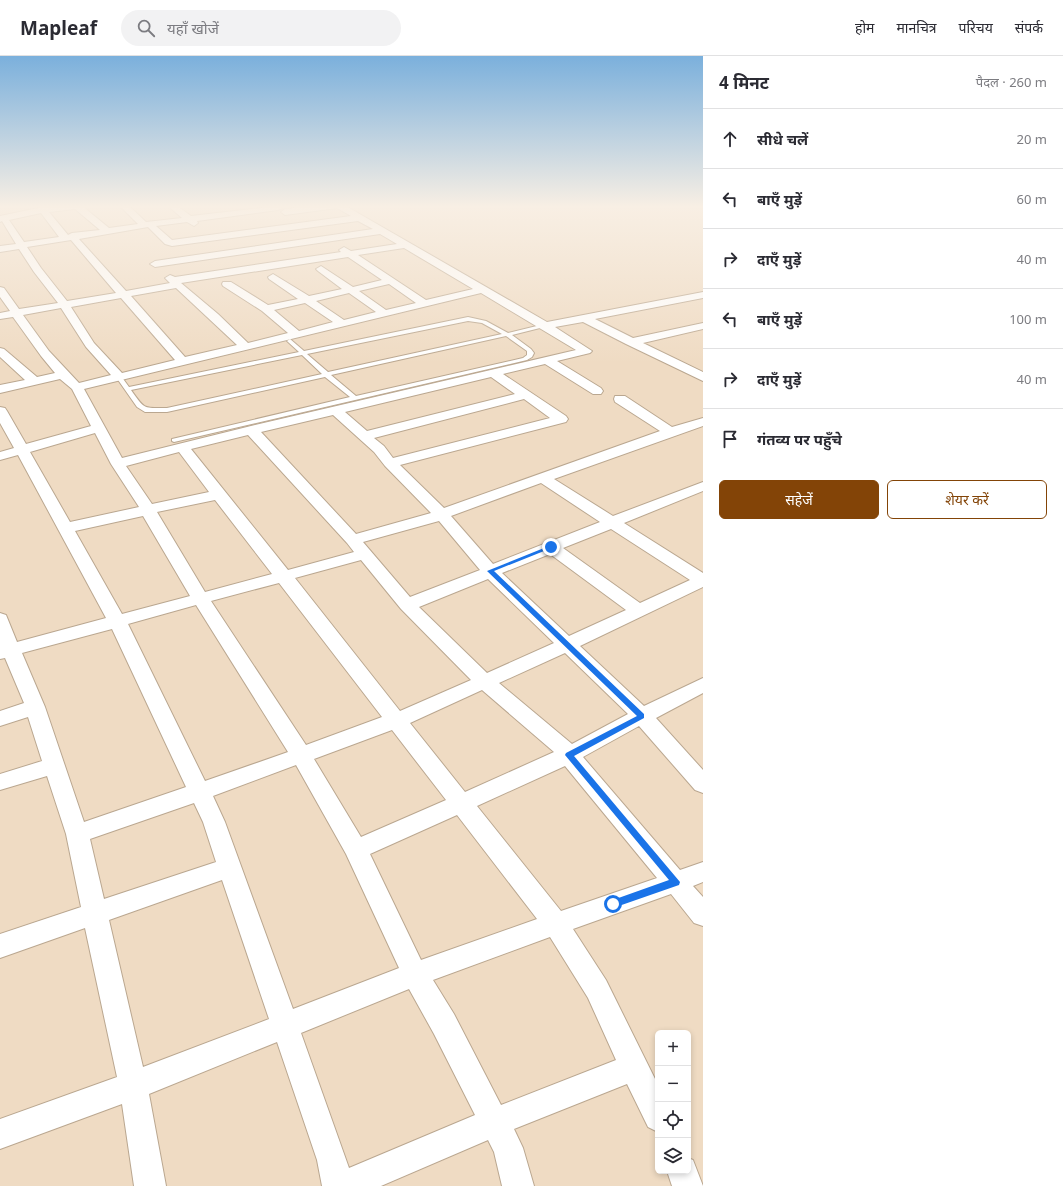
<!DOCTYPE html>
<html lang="hi">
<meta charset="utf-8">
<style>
:root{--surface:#fff;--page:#f2f2f3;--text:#2b2b33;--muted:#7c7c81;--line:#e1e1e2;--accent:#834407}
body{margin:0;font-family:"Noto Sans","Noto Sans Devanagari",sans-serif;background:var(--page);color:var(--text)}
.controls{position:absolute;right:12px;bottom:12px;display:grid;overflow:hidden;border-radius:6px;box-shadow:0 2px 6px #0003}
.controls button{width:36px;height:36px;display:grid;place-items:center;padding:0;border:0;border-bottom:1px solid var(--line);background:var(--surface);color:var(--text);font:20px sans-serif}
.stop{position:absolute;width:12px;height:12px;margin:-9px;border:3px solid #1a73e8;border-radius:50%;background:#fff}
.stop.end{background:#1a73e8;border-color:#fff;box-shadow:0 1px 4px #0008}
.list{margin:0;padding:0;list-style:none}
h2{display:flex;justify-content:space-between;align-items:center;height:52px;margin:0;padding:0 16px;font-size:17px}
h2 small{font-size:13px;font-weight:400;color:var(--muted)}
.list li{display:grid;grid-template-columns:26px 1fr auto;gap:12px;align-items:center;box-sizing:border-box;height:60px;padding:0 16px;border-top:1px solid var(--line)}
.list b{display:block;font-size:15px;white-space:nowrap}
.list em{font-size:13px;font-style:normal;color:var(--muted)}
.actions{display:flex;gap:8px;padding:12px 16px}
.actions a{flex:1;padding:9px 0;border:1px solid var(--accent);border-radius:6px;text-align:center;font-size:14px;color:var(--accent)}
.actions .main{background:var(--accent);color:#fff}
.icon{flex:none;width:22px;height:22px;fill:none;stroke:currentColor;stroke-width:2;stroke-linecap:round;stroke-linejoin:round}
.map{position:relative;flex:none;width:703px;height:1130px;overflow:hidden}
header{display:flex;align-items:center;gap:24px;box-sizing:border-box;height:56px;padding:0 20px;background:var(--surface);border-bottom:1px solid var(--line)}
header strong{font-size:19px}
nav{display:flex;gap:22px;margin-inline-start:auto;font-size:14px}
.search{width:280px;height:36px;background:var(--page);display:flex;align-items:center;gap:10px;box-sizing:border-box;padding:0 14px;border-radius:22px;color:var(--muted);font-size:15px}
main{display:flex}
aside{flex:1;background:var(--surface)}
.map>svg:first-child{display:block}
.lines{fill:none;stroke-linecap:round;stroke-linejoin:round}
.service-casing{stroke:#baa790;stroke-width:2}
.minor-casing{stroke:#baa790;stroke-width:2}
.service{fill:#fff;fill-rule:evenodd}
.minor{fill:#fff;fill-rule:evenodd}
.route{fill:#1a73e8}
</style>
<header>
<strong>Mapleaf</strong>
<div class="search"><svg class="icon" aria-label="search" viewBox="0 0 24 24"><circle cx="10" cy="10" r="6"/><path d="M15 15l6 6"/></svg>यहाँ खोजें</div>
<nav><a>होम</a><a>मानचित्र</a><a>परिचय</a><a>संपर्क</a></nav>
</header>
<main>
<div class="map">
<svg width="703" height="1130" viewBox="0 0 703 1130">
<rect width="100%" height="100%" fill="#efdbc3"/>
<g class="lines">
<!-- service casing -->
<g class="service-casing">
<path id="service" d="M 468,261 L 486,265 L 508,277 L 545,268 L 548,270 L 512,279 L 531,293 L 534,297 L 532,301 L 527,304 L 174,386 L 172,385 L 172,383 L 350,341 L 325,321 L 167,356 L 145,356 L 137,351 L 116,321 L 121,320 L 129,331 L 299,296 L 287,285 L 290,283 L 304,295 ZM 468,265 L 482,267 L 502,278 L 328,316 L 307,298 ZM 506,280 L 527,295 L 527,299 L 523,302 L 356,340 L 331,319 ZM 302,299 L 322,318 L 167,352 C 143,352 145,354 131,334 Z"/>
</g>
<!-- minor casing -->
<g class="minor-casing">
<path id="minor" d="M 63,149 L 81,149 L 109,172 L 138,168 L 119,149 L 128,149 L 146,166 L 182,162 L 167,149 L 176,149 L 191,160 L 278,150 L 282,152 L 278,154 L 197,165 L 198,167 L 194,170 L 187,166 L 156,170 L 172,184 L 351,160 L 337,152 L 285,159 L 281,156 L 285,153 L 318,149 L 344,149 L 547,266 L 703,236 L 703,242 L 595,263 L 633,282 L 703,267 L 703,273 L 643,287 L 703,316 L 703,325 L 626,288 L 583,266 L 555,271 L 592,295 L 590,297 L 557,305 L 601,332 L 603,335 L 601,338 L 593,338 L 545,308 L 503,318 L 566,360 L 568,363 L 566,366 L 400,409 L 444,452 L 660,375 L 615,346 L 614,343 L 615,340 L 625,340 L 672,371 L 703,362 L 703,370 L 554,423 L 613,460 L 703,426 L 703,435 L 624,467 L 703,517 L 703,531 L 580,590 L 644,650 L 703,622 L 703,637 L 656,662 L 703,714 L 703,737 L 695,734 L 639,670 L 583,701 L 680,814 L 703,806 L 703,826 L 693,830 L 703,841 L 703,870 L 694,867 L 671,838 L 573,873 L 606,924 L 658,1029 L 658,1076 L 648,1071 L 627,1028 L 514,1073 L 523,1092 L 534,1130 L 502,1130 L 494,1096 L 488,1084 L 381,1130 L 322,1130 L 317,1104 L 277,986 L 149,1038 L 166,1130 L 134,1130 L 122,1048 L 0,1093 L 0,1063 L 117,1021 L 85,872 L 0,902 L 0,878 L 81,851 L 66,778 L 47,720 L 0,734 L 0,718 L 42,705 L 28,661 L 0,670 L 0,655 L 24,647 L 5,602 L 0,603 L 0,557 L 6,559 L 17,586 L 106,562 L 18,399 L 0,404 L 0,396 L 14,392 L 0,367 L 0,351 L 5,352 L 7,355 L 26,388 L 91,370 L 72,333 L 60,323 L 0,337 L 0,329 L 25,324 L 0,301 L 0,292 L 4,293 L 37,321 L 55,317 L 41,300 L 13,261 L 0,263 L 0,257 L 10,255 L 0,241 L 0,231 L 4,232 L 19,253 L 58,247 L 34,216 L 19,193 L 0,196 L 0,190 L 16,188 L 2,165 L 0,166 L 0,160 L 43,151 ZM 75,153 L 100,174 L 72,177 L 68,179 L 49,156 ZM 41,157 L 59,181 L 24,186 L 9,164 ZM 358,165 L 373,173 L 155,205 L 150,208 L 155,211 L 380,178 L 397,188 L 351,195 L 344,191 L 339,194 L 341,196 L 175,221 L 170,219 L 165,222 L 170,227 L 126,235 L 79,183 L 148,171 L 165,188 L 172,190 ZM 71,184 L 116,237 L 67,245 L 41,212 L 27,191 ZM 404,192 L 473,233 L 426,244 L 358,199 ZM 348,201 L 382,224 L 353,231 L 321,210 L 316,213 L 318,215 L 342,233 L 309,240 L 273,218 L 268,221 L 269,223 L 298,243 L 268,249 L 231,226 L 223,226 L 222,228 L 223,230 L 262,255 L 288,277 L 248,287 L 218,258 L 181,227 ZM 389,228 L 416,247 L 386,254 L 359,235 ZM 176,232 L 237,289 L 185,301 L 131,240 ZM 349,237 L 376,256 L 344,264 L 316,245 ZM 481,237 L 576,294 L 251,370 L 122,402 L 84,333 ZM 121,242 L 175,304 L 122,317 L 94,287 L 71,251 ZM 305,247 L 333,266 L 299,275 L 274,254 ZM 61,252 L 86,291 L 111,319 L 79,327 L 49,295 L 23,259 ZM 491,321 L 515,338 L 367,375 L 345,356 ZM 524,343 L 550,362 L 393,402 L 384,390 L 374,382 ZM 333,359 L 374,396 L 385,410 L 431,457 L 356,478 L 261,376 ZM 95,377 L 111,408 L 139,451 L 70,466 L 30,396 ZM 248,379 L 347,487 L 354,496 L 288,514 L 191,393 ZM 179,396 L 209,436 L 152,448 L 126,410 ZM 541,427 L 600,466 L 493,508 L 451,460 ZM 215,444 L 272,518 L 205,536 L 157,456 ZM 143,460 L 190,540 L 122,558 L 75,475 ZM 439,465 L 480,514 L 410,541 L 363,486 ZM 611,473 L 690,524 L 640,547 L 563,492 ZM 550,498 L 626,554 L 569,580 L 502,517 ZM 361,504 L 401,553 L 471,624 L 400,655 L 295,522 ZM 488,523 L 554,587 L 487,617 L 419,551 ZM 279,527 L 382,661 L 306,689 L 211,545 ZM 196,549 L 288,696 L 205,725 L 128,568 ZM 112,573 L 186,731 L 84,766 L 45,651 L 22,597 ZM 565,597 L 628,658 L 572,688 L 499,627 ZM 482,634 L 554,696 L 465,736 L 410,667 ZM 392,674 L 446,744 L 361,781 L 314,703 ZM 296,709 L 346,798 L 399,912 L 293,953 L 225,766 L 213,740 ZM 565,710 L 657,822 L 561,855 L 477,750 ZM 194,747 L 203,766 L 216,806 L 104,843 L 90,783 ZM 457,759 L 537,863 L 421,904 L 370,798 ZM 222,824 L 269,963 L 143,1011 L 109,864 ZM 550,881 L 588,942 L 616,1004 L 501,1049 L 454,958 L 433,924 ZM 409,933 L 434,978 L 475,1059 L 349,1112 L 301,977 Z
M 688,1102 L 693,1104 L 703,1130 L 672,1130 L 667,1115 L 688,1115 Z"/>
</g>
<!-- service -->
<use href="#service" class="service"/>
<!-- minor -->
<use href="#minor" class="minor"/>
</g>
<!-- sky -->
<linearGradient id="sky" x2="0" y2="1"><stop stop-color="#7bb0dc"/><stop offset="0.49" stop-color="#f8efe4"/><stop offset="1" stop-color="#f8efe4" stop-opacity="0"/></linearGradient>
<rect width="703" height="307" fill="url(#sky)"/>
<!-- route -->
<path class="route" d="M 549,490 L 554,491 L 494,515 L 644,658 L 644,662 L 574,700 L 680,826 L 679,829 L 613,852 L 610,851 L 609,848 L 610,845 L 669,824 L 565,699 L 566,697 L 637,660 L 487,515 Z"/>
</svg>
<div class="controls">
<button>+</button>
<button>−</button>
<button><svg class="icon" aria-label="locate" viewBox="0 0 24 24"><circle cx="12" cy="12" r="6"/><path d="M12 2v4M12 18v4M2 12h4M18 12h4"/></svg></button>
<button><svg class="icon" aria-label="layers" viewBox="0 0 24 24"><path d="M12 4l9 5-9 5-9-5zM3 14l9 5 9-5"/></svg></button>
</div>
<div class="stop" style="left:613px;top:848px"></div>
<div class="stop end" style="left:551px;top:491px"></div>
</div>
<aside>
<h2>4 मिनट<small>पैदल · 260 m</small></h2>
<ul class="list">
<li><svg class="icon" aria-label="ahead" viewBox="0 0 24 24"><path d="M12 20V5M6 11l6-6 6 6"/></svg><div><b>सीधे चलें</b></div><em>20 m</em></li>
<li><svg class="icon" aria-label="left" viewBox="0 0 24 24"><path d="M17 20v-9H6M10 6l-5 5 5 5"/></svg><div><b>बाएँ मुड़ें</b></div><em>60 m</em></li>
<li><svg class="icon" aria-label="right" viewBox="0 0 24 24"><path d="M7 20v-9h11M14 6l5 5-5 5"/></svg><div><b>दाएँ मुड़ें</b></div><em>40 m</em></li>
<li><svg class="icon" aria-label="left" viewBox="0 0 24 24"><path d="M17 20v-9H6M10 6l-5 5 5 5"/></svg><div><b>बाएँ मुड़ें</b></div><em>100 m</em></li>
<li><svg class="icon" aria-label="right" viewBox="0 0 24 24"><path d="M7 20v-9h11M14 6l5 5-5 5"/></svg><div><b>दाएँ मुड़ें</b></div><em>40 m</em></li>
<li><svg class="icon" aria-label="arrive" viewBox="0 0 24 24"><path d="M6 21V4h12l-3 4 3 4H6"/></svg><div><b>गंतव्य पर पहुँचे</b></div></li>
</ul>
<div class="actions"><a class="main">सहेजें</a><a>शेयर करें</a></div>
</aside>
</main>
